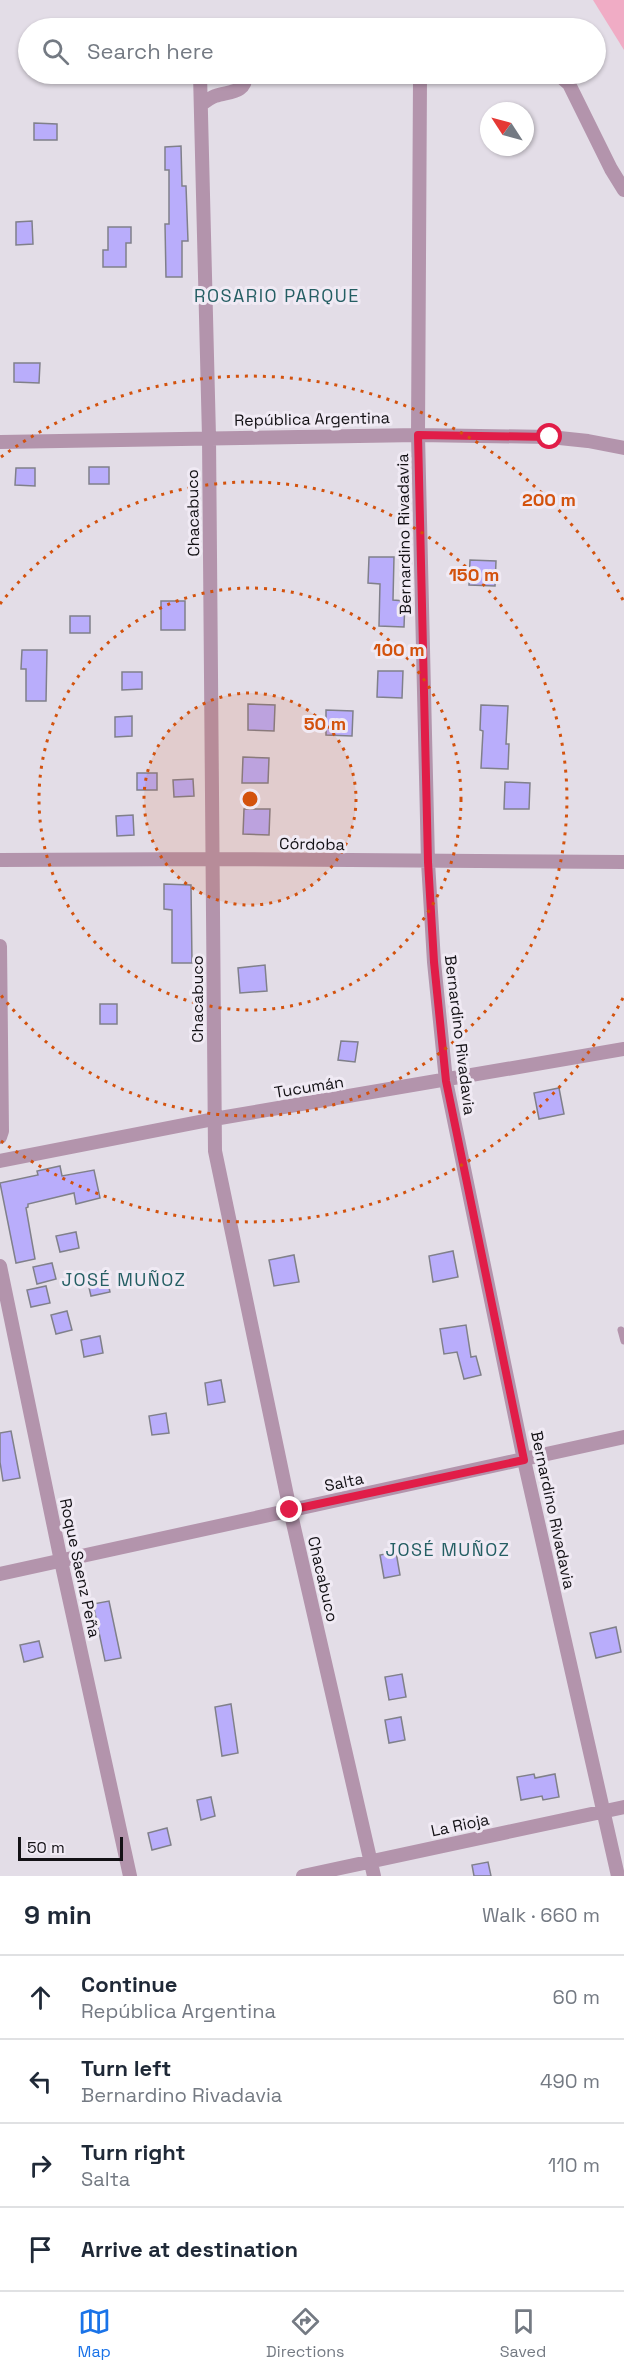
<!DOCTYPE html>
<meta charset="utf-8">
<style>
:root{--surface:#fff;--page:#f2f2f3;--text:#1f2937;--muted:#747a83;--line:#e0e1e3;--accent:#1a73e8}
body{margin:0;font-family:"Space Grotesk",sans-serif;background:var(--page);color:var(--text)}
.compass{position:absolute;left:480px;top:102px;width:54px;height:54px;border-radius:50%;background:var(--surface);box-shadow:0 2px 4px #0004;rotate:306deg}
.scale{position:absolute;left:18px;bottom:15px;width:105px;box-sizing:border-box;padding-left:6px;border:3px solid #131115;border-top:0;font-size:16px;line-height:21px;white-space:nowrap;color:#131115;-webkit-text-stroke:4px #f0eaf4;paint-order:stroke}
.stop{position:absolute;width:18px;height:18px;margin:-14px;border:4px solid #e11d48;border-radius:50%;background:#fff}
.stop.end{background:#e11d48;border-color:#fff;box-shadow:0 2px 6px #0008}
.list{margin:0;padding:0;list-style:none}
h2{display:flex;justify-content:space-between;align-items:center;height:78px;margin:0;padding:0 24px;font-size:26px}
h2 small{font-size:20px;font-weight:400;color:var(--muted)}
.list li{display:grid;grid-template-columns:39px 1fr auto;gap:18px;align-items:center;box-sizing:border-box;height:84px;padding:0 24px;border-top:2px solid var(--line)}
.list b{display:block;font-size:22px;white-space:nowrap}
.list p{margin:0;font-size:20px;white-space:nowrap;color:var(--muted)}
.list em{font-size:20px;font-style:normal;color:var(--muted)}
.icon{flex:none;width:33px;height:33px;fill:none;stroke:currentColor;stroke-width:2;stroke-linecap:round;stroke-linejoin:round}
.map{position:relative;flex:none;width:624px;height:1876px;overflow:hidden}
.search{position:absolute;background:var(--surface);box-shadow:0 2px 4px #0004;left:18px;right:18px;top:18px;height:66px;display:flex;align-items:center;gap:15px;box-sizing:border-box;padding:0 21px;border-radius:33px;color:var(--muted);font-size:22px}
.sheet{height:414px;background:var(--surface)}
nav{display:flex;justify-content:space-around;align-items:center;box-sizing:border-box;height:84px;border-top:2px solid var(--line);background:var(--surface);font-size:16px;color:var(--muted)}
nav a{display:grid;justify-items:center;gap:3px}
nav .on{color:var(--accent)}
.map>svg:first-child{display:block}
.green{fill:#f0acc5}
.building{fill:#b9adfb;stroke:#80808a;stroke-width:1.5}
.lines{fill:none;stroke-linecap:round;stroke-linejoin:round}
.lane{stroke:#b394ac;stroke-width:7}
.street{stroke:#b394ac;stroke-width:14}
.route{stroke:#e11d48;stroke-width:8}
.ring{fill:none;stroke:#d3520d;stroke-width:3;stroke-dasharray:3 6}
.labels{text-anchor:middle;dominant-baseline:central;stroke-width:6;stroke-linejoin:round;paint-order:stroke}
.street-label{font-size:16px;fill:#131115;stroke:#f0eaf4}
.neighbourhood-label{font-size:18px;letter-spacing:1.5px;fill:#245e63;stroke:#f0eaf4}
.centre{fill:#d3520d;stroke:#f0eaf4;stroke-width:3}
.ring-label{font-size:18px;text-anchor:middle;font-weight:bold;fill:#d3520d;stroke:#f0eaf4;stroke-width:6;stroke-linejoin:round;paint-order:stroke}
</style>
<div class="map">
<svg width="624" height="1876" viewBox="0 0 624 1876">
<rect width="100%" height="100%" fill="#e3dde7"/>
<!-- green -->
<path class="green" d="M 593,0 L 624,0 L 624,50 Z"/>
<!-- building -->
<path class="building" d="M 34,123 L 57,124 L 57,140 L 34,140 Z
M 181,146 L 182,186 L 186,186 L 188,241 L 182,241 L 182,277 L 166,277 L 165,224 L 169,224 L 169,170 L 165,170 L 165,147 Z
M 32,221 L 33,244 L 16,245 L 16,222 Z
M 108,227 L 131,227 L 131,243 L 126,243 L 126,267 L 103,267 L 103,250 L 108,250 Z
M 14,363 L 40,363 L 39,383 L 14,382 Z
M 89,467 L 109,467 L 109,484 L 89,484 Z
M 16,468 L 35,468 L 35,486 L 15,485 Z
M 369,557 L 394,557 L 393,600 L 405,601 L 404,627 L 379,626 L 380,584 L 368,583 Z
M 470,560 L 496,561 L 495,586 L 469,585 Z
M 161,601 L 185,601 L 185,630 L 161,630 Z
M 70,616 L 90,616 L 90,633 L 70,633 Z
M 22,650 L 47,650 L 46,701 L 26,701 L 26,669 L 21,669 Z
M 378,671 L 403,671 L 402,698 L 377,697 Z
M 122,672 L 142,672 L 142,689 L 122,690 Z
M 248,704 L 275,705 L 274,731 L 248,730 Z
M 481,705 L 508,706 L 506,744 L 509,744 L 508,769 L 481,768 L 483,731 L 480,730 Z
M 326,710 L 353,711 L 352,736 L 326,735 Z
M 132,716 L 132,736 L 115,737 L 115,717 Z
M 243,757 L 269,758 L 268,783 L 242,783 Z
M 137,773 L 157,773 L 157,790 L 137,790 Z
M 193,779 L 194,796 L 174,797 L 173,780 Z
M 505,782 L 530,783 L 529,809 L 504,809 Z
M 244,809 L 270,809 L 269,835 L 243,834 Z
M 133,815 L 134,835 L 117,836 L 116,816 Z
M 164,884 L 191,885 L 192,963 L 172,963 L 172,910 L 164,909 Z
M 265,965 L 267,991 L 240,993 L 238,968 Z
M 100,1004 L 117,1004 L 117,1024 L 100,1024 Z
M 341,1041 L 358,1042 L 355,1062 L 338,1060 Z
M 559,1088 L 564,1114 L 539,1119 L 534,1093 Z
M 60,1166 L 62,1176 L 94,1170 L 100,1198 L 76,1204 L 74,1193 L 28,1204 L 28,1207 L 26,1208 L 35,1259 L 16,1263 L 0,1183 L 38,1175 L 37,1171 Z
M 76,1232 L 79,1248 L 60,1252 L 56,1236 Z
M 453,1251 L 458,1277 L 433,1282 L 429,1256 Z
M 294,1255 L 299,1282 L 274,1286 L 269,1260 Z
M 52,1263 L 56,1279 L 37,1284 L 33,1267 Z
M 106,1275 L 110,1292 L 91,1296 L 87,1279 Z
M 46,1286 L 50,1303 L 31,1307 L 27,1290 Z
M 67,1311 L 72,1330 L 56,1334 L 51,1315 Z
M 466,1325 L 471,1357 L 476,1356 L 481,1375 L 464,1379 L 457,1352 L 444,1354 L 440,1329 Z
M 100,1336 L 103,1353 L 84,1357 L 81,1340 Z
M 221,1380 L 225,1402 L 208,1405 L 205,1383 Z
M 166,1413 L 169,1433 L 152,1435 L 149,1416 Z
M 11,1431 L 20,1478 L 3,1481 L 0,1462 L 0,1433 Z
M 396,1552 L 400,1575 L 384,1578 L 380,1555 Z
M 109,1601 L 121,1658 L 105,1661 L 93,1604 Z
M 616,1627 L 621,1652 L 596,1658 L 590,1633 Z
M 39,1641 L 43,1657 L 24,1662 L 20,1645 Z
M 402,1674 L 406,1697 L 389,1700 L 385,1677 Z
M 231,1704 L 238,1753 L 222,1756 L 215,1707 Z
M 401,1717 L 405,1740 L 389,1743 L 385,1720 Z
M 534,1774 L 535,1778 L 555,1774 L 559,1797 L 543,1800 L 542,1796 L 521,1800 L 517,1777 Z
M 211,1797 L 215,1816 L 201,1820 L 197,1800 Z
M 167,1828 L 171,1845 L 152,1850 L 148,1833 Z
M 488,1862 L 491,1876 L 474,1876 L 472,1865 Z"/>
<g class="lines">
<!-- lane -->
<path class="lane" d="M 621,1330 L 624,1341"/>
<!-- street -->
<path class="street" d="M 200,74 L 209,437 L 215,1151 L 290,1510 L 374,1876
M 423,74 L 420,79 L 418,435 L 428,862 L 434,962 L 446,1081 L 524,1460 L 618,1876
M 537,74 L 561,77 L 569,84 L 611,169 L 624,190
M 202,104 C 206,101 210,98 215,96 C 229,91 246,94 246,74
M 0,442 L 418,435 L 550,437 L 588,441 L 624,448
M 0,860 L 213,859 L 624,862
M 0,946 L 2,1131 L 0,1137
M 0,1161 L 214,1119 L 624,1049
M 0,1266 L 61,1561 L 130,1876
M 0,1574 L 624,1437
M 303,1876 L 624,1807"/>
</g>
<g class="lines">
<!-- route -->
<path class="route" d="M 290,1510 L 524,1460 L 446,1081 L 434,962 L 428,862 L 418,435 L 550,437"/>
</g>
<!-- distance rings -->
<circle cx="250" cy="799" r="106" fill="#d3520d" fill-opacity=".12"/>
<g class="ring">
<circle cx="250" cy="799" r="106"/>
<circle cx="250" cy="799" r="211"/>
<path d="M0 604A317 317 0 1 1 0 994"/>
<path d="M623 998A423 423 0 0 1 1 1141M1 457A423 423 0 0 1 623 600"/>
</g>
<g class="labels">
<!-- street labels -->
<g class="street-label">
<text transform="translate(312 419) rotate(-1)">República Argentina</text>
<text transform="translate(193 513) rotate(-91)">Chacabuco</text>
<text transform="translate(404 534) rotate(-91)">Bernardino Rivadavia</text>
<text transform="translate(312 844) rotate(1)">Córdoba</text>
<text transform="translate(197 999) rotate(-90)">Chacabuco</text>
<text transform="translate(460 1035) rotate(83)">Bernardino Rivadavia</text>
<text transform="translate(309 1087) rotate(-9)">Tucumán</text>
<text transform="translate(344 1482) rotate(-12)">Salta</text>
<text transform="translate(553 1510) rotate(78)">Bernardino Rivadavia</text>
<text transform="translate(80 1568) rotate(78)">Roque Saenz Peña</text>
<text transform="translate(323 1579) rotate(77)">Chacabuco</text>
<text transform="translate(460 1825) rotate(-12)">La Rioja</text>
</g>
<!-- neighbourhood labels -->
<g class="neighbourhood-label">
<text x="277" y="295">ROSARIO PARQUE</text>
<text x="124" y="1279">JOSÉ MUÑOZ</text>
<text x="448" y="1549">JOSÉ MUÑOZ</text>
</g>
</g>
<circle cx="250" cy="799" r="9" class="centre"/>
<g class="ring-label">
<text x="549" y="506">200 m</text>
<text x="474" y="581">150 m</text>
<text x="399" y="656">100 m</text>
<text x="325" y="730">50 m</text>
</g>
</svg>
<svg class="compass" viewBox="-18 -18 36 36"><path d="M0-13l5 13h-10z" fill="#e53935"/><path d="M0 13l5-13h-10z" fill="#747a83"/></svg>
<div class="scale">50 m</div>
<div class="stop" style="left:550px;top:437px"></div>
<div class="stop end" style="left:290px;top:1510px"></div>
<div class="search"><svg class="icon" aria-label="search" viewBox="0 0 24 24"><circle cx="10" cy="10" r="6"/><path d="M15 15l6 6"/></svg>Search here</div>
</div>
<section class="sheet">
<h2>9 min<small>Walk · 660 m</small></h2>
<ul class="list">
<li><svg class="icon" aria-label="ahead" viewBox="0 0 24 24"><path d="M12 20V5M6 11l6-6 6 6"/></svg><div><b>Continue</b><p>República Argentina</p></div><em>60 m</em></li>
<li><svg class="icon" aria-label="left" viewBox="0 0 24 24"><path d="M17 20v-9H6M10 6l-5 5 5 5"/></svg><div><b>Turn left</b><p>Bernardino Rivadavia</p></div><em>490 m</em></li>
<li><svg class="icon" aria-label="right" viewBox="0 0 24 24"><path d="M7 20v-9h11M14 6l5 5-5 5"/></svg><div><b>Turn right</b><p>Salta</p></div><em>110 m</em></li>
<li><svg class="icon" aria-label="arrive" viewBox="0 0 24 24"><path d="M6 21V4h12l-3 4 3 4H6"/></svg><div><b>Arrive at destination</b></div></li>
</ul>
</section>
<nav>
<a class="on"><svg class="icon" aria-label="map" viewBox="0 0 24 24"><path d="M3 6l6-2 6 2 6-2v14l-6 2-6-2-6 2zM9 4v14M15 6v14"/></svg>Map</a>
<a><svg class="icon" aria-label="directions" viewBox="0 0 24 24"><path d="M12 3l9 9-9 9-9-9zM9 14v-3h6M13 9l2 2-2 2"/></svg>Directions</a>
<a><svg class="icon" aria-label="saved" viewBox="0 0 24 24"><path d="M7 4h10v16l-5-4-5 4z"/></svg>Saved</a>
</nav>
